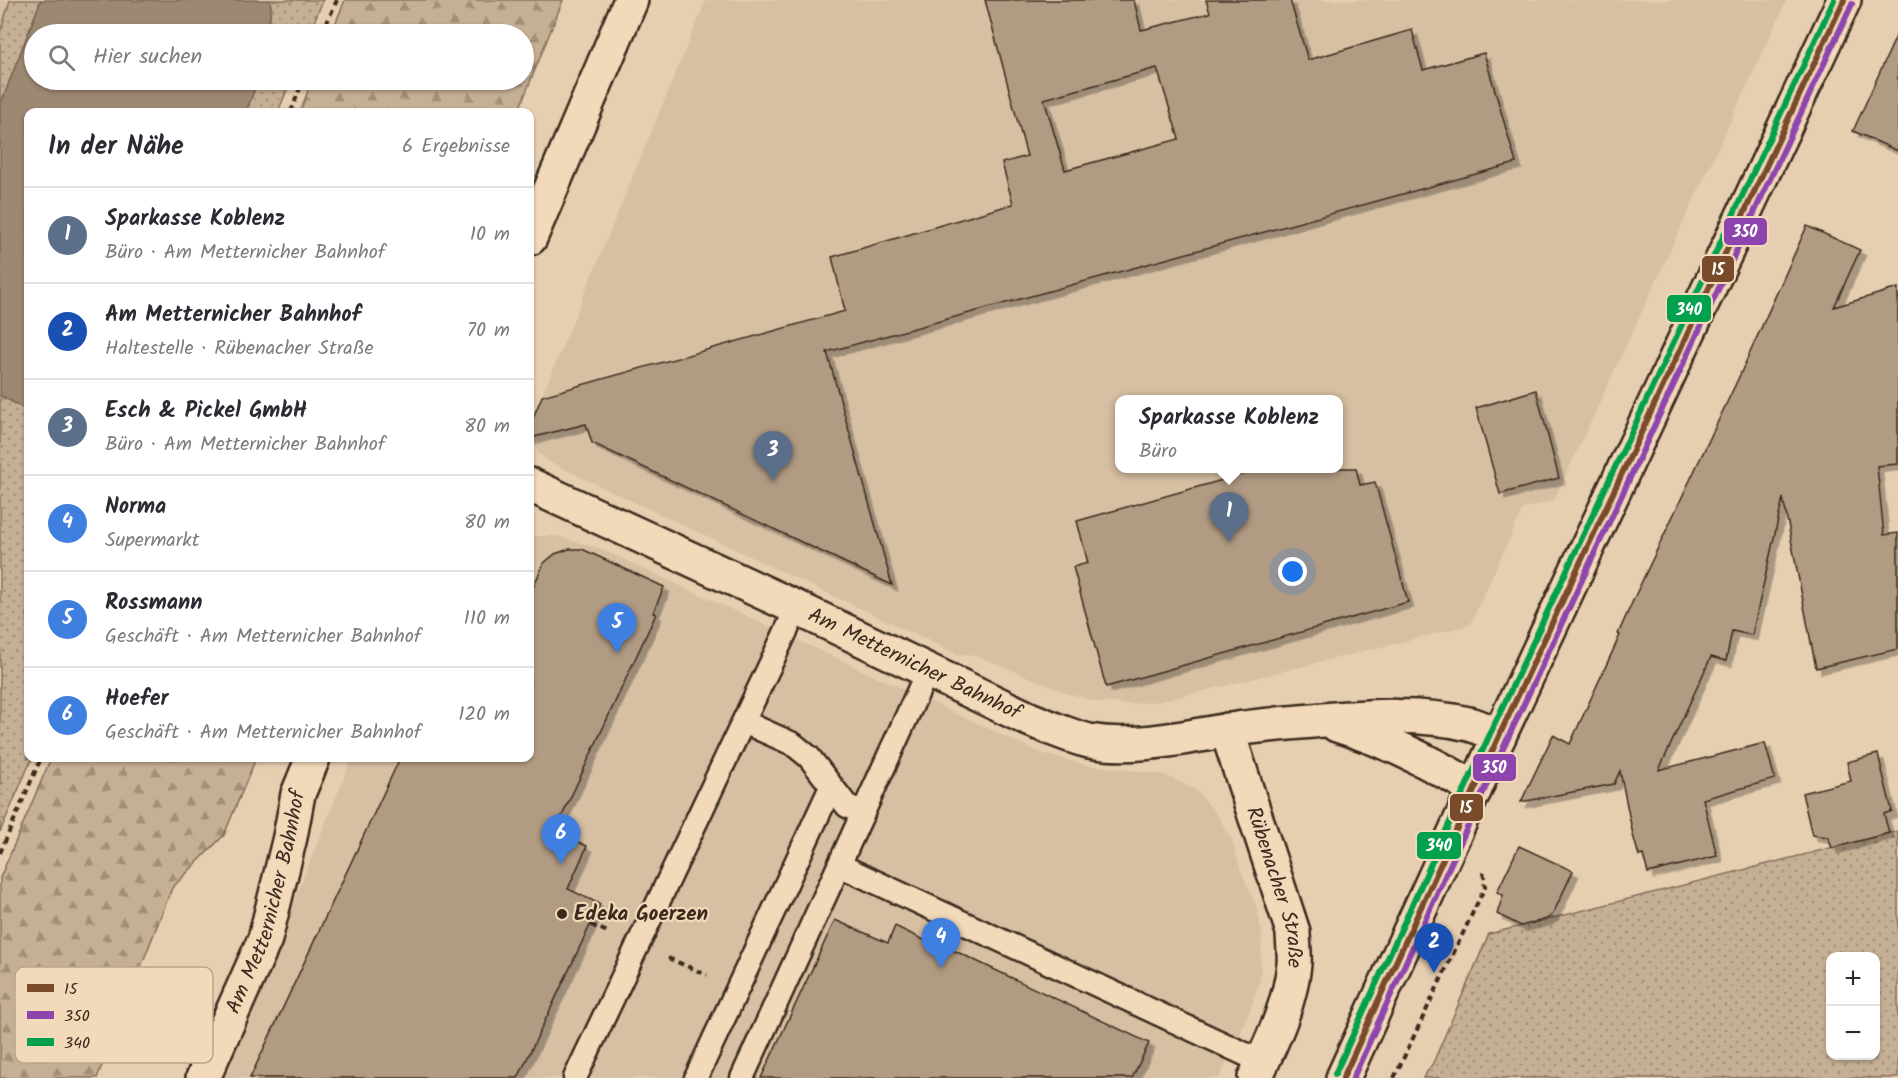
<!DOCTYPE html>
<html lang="de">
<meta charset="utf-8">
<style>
:root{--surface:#fff;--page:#f7f7f7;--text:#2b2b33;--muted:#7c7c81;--line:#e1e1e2;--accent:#3b2a1e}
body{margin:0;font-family:Kalam,sans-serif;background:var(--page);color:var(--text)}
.controls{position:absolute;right:18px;bottom:18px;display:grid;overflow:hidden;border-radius:12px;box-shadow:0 2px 4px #0004}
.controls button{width:54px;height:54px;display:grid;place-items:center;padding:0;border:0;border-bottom:2px solid var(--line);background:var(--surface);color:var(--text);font:30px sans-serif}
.you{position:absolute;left:1293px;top:572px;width:21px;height:21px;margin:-15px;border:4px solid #fff;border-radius:50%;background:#1a73e8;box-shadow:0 0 0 9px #1a73e833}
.badge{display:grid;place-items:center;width:39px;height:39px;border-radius:50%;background:var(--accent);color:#fff;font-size:20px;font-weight:700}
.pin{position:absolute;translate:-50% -50px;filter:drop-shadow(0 2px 3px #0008)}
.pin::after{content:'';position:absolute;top:32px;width:21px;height:18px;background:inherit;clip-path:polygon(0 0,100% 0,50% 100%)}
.popup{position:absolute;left:1115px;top:395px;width:228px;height:78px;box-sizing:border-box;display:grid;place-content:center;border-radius:12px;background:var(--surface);filter:drop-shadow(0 2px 4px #0005);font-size:20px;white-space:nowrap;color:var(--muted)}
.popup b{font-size:22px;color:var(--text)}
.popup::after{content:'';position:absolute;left:50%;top:100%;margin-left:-12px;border:12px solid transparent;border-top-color:var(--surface)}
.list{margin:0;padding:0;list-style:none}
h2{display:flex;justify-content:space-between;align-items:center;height:78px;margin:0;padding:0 24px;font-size:26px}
h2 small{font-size:20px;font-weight:400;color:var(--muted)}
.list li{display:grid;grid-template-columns:39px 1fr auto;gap:18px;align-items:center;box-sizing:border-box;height:96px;padding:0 24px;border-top:2px solid var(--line)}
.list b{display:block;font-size:22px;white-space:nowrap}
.list p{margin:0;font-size:20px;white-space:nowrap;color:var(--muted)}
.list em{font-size:20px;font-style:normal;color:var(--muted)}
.icon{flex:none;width:33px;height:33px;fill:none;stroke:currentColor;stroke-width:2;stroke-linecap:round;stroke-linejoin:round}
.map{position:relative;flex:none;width:1898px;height:1078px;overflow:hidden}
.search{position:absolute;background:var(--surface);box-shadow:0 2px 4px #0004;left:24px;top:24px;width:510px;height:66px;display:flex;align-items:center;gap:15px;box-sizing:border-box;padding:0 21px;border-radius:33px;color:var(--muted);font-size:22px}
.panel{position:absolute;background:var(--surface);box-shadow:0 2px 4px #0004;left:24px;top:108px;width:510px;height:654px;border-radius:12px}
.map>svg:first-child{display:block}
.built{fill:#d6bfa2;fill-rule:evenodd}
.grass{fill:url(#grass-dots);stroke:#806d5a;stroke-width:1.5;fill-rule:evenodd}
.forest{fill:url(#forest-firs);stroke:#806d5a;stroke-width:1.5}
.water{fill:#9d8872;stroke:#766250;stroke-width:1.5}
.building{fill:#b19b83;stroke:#3b2a1e;stroke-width:1.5;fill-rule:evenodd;filter:url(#shadow)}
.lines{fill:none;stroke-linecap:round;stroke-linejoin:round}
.lane-casing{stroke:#3b2a1e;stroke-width:27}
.street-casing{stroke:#3b2a1e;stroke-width:38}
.secondary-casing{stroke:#3b2a1e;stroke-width:38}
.path{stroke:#3b2a1e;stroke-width:4;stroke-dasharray:6 4.5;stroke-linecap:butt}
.lane{stroke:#f1d9b9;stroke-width:22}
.street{stroke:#f1d9b9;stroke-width:33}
.secondary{stroke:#f1d9b9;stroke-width:33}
.bus-1-casing{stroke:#f1d9b9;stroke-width:10}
.bus-2-casing{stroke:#f1d9b9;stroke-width:10}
.bus-3-casing{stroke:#f1d9b9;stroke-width:10}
.bus-1{stroke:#7a4b2a;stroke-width:6}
.bus-2{stroke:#8e44ad;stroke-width:6}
.bus-3{stroke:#03a04e;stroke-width:6}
.poi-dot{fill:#3b2a1e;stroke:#f1d9b9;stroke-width:2}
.labels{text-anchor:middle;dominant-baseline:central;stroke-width:4.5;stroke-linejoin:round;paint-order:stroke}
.street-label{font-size:21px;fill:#3b2a1e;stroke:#f1d9b9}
.poi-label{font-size:21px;font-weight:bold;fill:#3b2a1e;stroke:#f1d9b9;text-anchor:start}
.key{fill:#f1d9b9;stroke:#baa48a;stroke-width:1.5}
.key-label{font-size:16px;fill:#3b2a1e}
.line-badge{stroke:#f1d9b9;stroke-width:2}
.badge-label{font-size:16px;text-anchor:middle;font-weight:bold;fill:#fff}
</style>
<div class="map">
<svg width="1898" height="1078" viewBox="0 0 1898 1078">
<defs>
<pattern id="grass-dots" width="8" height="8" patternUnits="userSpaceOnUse" patternTransform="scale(1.5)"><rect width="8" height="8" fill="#c6b095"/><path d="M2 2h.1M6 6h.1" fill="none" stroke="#a28f79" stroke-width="1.8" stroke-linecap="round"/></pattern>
<pattern id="forest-firs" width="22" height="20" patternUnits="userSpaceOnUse" patternTransform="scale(1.5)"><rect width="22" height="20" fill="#c6b095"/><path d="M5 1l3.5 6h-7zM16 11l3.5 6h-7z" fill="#a28f79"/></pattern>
<filter id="shadow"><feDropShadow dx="5.5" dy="5.5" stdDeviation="0" flood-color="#0004"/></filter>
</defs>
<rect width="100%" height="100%" fill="#e6ceb0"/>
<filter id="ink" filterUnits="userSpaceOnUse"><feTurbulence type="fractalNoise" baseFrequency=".0167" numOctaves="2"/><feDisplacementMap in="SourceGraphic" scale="12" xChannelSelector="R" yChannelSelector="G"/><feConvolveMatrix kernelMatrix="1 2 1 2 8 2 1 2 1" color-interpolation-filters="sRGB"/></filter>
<g filter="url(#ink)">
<!-- built -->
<path class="built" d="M 0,0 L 10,0 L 0,33 Z
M 706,0 L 1787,0 L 1554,500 L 1523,509 L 1470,625 L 1162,701 L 1128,704 L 1098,702 L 1067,693 L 975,655 L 957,654 L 549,462 L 538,453 L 531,438 L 530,438 L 530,425 ZM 1120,400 L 1338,400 L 1338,468 L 1120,468 Z
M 530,536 L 556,536 L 601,549 L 1041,753 L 1086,765 L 1153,773 L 1167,776 L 1196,790 L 1216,813 L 1232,840 L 1241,871 L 1256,906 L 1262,933 L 1260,980 L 1248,1016 L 1219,1078 L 222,1078 L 352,758 L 530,758 Z"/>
<!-- grass -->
<path class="grass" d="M 10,0 L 41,0 L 0,106 L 0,33 Z
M 269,0 L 323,0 L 309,34 L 268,34 L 271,5 Z
M 258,80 L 291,80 L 278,112 L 246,112 Z
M 0,395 L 28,411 L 28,758 L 32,758 L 0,832 Z
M 1898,831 L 1898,1078 L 1423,1078 L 1433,1063 L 1489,934 ZM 1830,956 L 1876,956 L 1876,1056 L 1830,1056 Z"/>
<!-- forest -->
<path class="forest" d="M 345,0 L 563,0 L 518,112 L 300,112 L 312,80 L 524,80 L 524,34 L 331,34 Z
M 51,758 L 256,758 L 224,835 L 172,888 L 97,1078 L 0,1078 L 0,878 Z"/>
<!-- water -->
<path class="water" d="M 41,0 L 269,0 L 271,5 L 268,34 L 34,34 L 34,80 L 258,80 L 246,112 L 28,112 L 28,411 L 0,395 L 0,106 Z"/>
<!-- building -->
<path class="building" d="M 985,0 L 1134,0 L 1141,30 L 1210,13 L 1206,0 L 1290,0 L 1308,60 L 1412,30 L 1423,70 L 1484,53 L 1516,163 L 827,352 L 892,585 L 592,443 L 586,424 L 530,438 L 530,425 L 542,396 L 845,311 L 832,257 L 1013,204 L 1002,163 L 1027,156 ZM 1157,68 L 1179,139 L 1065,170 L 1044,99 Z
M 1898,32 L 1898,151 L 1853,131 Z
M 1807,226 L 1860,250 L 1834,307 L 1898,288 L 1898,464 L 1877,466 L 1884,535 L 1898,533 L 1898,649 L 1816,668 L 1783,498 L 1752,635 L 1732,631 L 1726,661 L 1711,657 L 1659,770 L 1765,743 L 1775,779 L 1703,799 L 1717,856 L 1648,873 L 1643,855 L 1639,856 L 1633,835 L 1620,771 L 1614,784 L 1521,802 L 1553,735 L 1570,744 L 1620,635 L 1618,634 L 1635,596 L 1739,377 Z
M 1536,390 L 1559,478 L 1500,494 L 1476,408 Z
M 1265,468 L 1356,468 L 1360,485 L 1375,482 L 1408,602 L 1106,687 L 1073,567 L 1088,563 L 1077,521 Z
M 569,549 L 582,549 L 664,587 L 653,613 L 656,614 L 555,831 L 587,846 L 568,889 L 600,904 L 518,1078 L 250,1078 L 400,758 L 530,758 L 530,594 L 544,563 L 555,554 Z
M 1878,754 L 1892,811 L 1884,814 L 1889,833 L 1832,848 L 1828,837 L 1812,835 L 1802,793 L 1851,781 L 1847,762 Z
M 1519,846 L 1573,871 L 1553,914 L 1547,919 L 1521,926 L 1497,914 L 1503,895 L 1497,892 Z
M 835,920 L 888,943 L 895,926 L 930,943 L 932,940 L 1149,1043 L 1132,1078 L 761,1078 Z"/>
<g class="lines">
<!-- lane casing -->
<g class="lane-casing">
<path id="lane" d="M 744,722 L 793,744 L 809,757 L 847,806 L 863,814
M 839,865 L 1262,1062
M 575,1078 L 797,608
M 696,1078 L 831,787
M 742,1078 L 928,670"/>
</g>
<!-- street casing -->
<g class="street-casing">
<g id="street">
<path d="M 530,238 L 631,0"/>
<path id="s1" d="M 530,485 L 797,608 L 1029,719 C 1049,727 1068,736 1089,741 C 1133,749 1181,738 1224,731 C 1257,725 1291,723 1324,720 C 1372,716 1422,713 1469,724 C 1479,726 1489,732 1499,736"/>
<path d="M 1337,725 C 1386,740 1431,762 1475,789"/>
<path id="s2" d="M 1227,730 L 1293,932 C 1293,942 1295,954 1294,964 C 1290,1005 1272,1041 1255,1078"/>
<path id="s3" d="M 203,1078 L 265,939 L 290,837 L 298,794 L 313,758"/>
</g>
</g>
<!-- secondary casing -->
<g class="secondary-casing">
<path id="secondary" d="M 1343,1078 L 1499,736 L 1844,0"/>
</g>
<!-- path -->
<path class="path" d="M 322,34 L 337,0
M 291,112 L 303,80
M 0,853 L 41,758
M 591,925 L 608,932
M 668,958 L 707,975
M 1394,1078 L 1485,887 L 1483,869"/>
<!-- lane -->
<use href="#lane" class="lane"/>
<!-- street -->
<use href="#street" class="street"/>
<!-- secondary -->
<use href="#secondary" class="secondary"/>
<!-- bus-1 casing -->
<g class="bus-1-casing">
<path id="bus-1" d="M 1343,1078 L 1499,736 L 1844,0"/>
</g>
<!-- bus-2 casing -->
<g class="bus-2-casing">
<path id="bus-2" d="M 1353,1078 L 1507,740 L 1852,4"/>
</g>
<!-- bus-3 casing -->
<g class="bus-3-casing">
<path id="bus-3" d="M 1335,1074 L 1491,732 L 1834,0"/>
</g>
<!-- bus-1 -->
<use href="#bus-1" class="bus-1"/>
<!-- bus-2 -->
<use href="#bus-2" class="bus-2"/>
<!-- bus-3 -->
<use href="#bus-3" class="bus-3"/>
</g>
</g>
<!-- markers -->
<circle class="poi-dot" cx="562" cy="914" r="6"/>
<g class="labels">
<!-- street labels -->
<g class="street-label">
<text stroke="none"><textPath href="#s1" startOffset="424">Am Metternicher Bahnhof</textPath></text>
<text stroke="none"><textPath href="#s2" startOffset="165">Rübenacher Straße</textPath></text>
<text stroke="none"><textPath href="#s3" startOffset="188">Am Metternicher Bahnhof</textPath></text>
</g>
<!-- poi labels -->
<g class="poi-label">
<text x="574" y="914">Edeka Goerzen</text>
</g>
</g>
<!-- legend -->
<rect x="15" y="967" width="198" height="96" rx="9" class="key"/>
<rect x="27" y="984" width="27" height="8" fill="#7a4b2a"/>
<rect x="27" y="1011" width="27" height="8" fill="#8e44ad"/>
<rect x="27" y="1038" width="27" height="8" fill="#03a04e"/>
<g class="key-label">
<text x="64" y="994">15</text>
<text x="64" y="1021">350</text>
<text x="64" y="1048">340</text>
</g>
<g class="line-badge">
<rect x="1723" y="217" width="45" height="29" rx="6" fill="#8e44ad"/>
<rect x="1701" y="255" width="34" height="28" rx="6" fill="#7a4b2a"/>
<rect x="1666" y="294" width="46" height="29" rx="6" fill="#03a04e"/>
<rect x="1472" y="753" width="45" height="29" rx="6" fill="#8e44ad"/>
<rect x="1449" y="793" width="35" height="29" rx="6" fill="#7a4b2a"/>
<rect x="1416" y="831" width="46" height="29" rx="6" fill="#03a04e"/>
</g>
<g class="badge-label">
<text x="1745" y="237">350</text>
<text x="1718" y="275">15</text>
<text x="1689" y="315">340</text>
<text x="1494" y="773">350</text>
<text x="1466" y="813">15</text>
<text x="1439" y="851">340</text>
</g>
</svg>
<div class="controls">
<button>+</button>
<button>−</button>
</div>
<div class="you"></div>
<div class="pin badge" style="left:1229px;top:542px;background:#5c6f8a">1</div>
<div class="popup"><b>Sparkasse Koblenz</b>Büro</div>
<div class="pin badge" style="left:1434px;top:973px;background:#1a4fb4">2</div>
<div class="pin badge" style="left:773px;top:481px;background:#5c6f8a">3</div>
<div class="pin badge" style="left:941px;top:968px;background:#3f7fe0">4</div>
<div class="pin badge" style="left:617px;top:653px;background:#3f7fe0">5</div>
<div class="pin badge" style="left:561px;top:864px;background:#3f7fe0">6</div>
<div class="search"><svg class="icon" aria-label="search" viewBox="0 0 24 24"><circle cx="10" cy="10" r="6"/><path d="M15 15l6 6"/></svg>Hier suchen</div>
<section class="panel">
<h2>In der Nähe<small>6 Ergebnisse</small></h2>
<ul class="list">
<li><span class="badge" style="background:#5c6f8a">1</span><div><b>Sparkasse Koblenz</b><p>Büro · Am Metternicher Bahnhof</p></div><em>10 m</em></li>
<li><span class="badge" style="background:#1a4fb4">2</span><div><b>Am Metternicher Bahnhof</b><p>Haltestelle · Rübenacher Straße</p></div><em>70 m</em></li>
<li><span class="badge" style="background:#5c6f8a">3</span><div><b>Esch &amp; Pickel GmbH</b><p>Büro · Am Metternicher Bahnhof</p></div><em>80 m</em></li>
<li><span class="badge" style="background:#3f7fe0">4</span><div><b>Norma</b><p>Supermarkt</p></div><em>80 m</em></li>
<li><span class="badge" style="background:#3f7fe0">5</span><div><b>Rossmann</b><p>Geschäft · Am Metternicher Bahnhof</p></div><em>110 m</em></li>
<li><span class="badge" style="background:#3f7fe0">6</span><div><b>Hoefer</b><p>Geschäft · Am Metternicher Bahnhof</p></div><em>120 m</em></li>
</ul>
</section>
</div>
